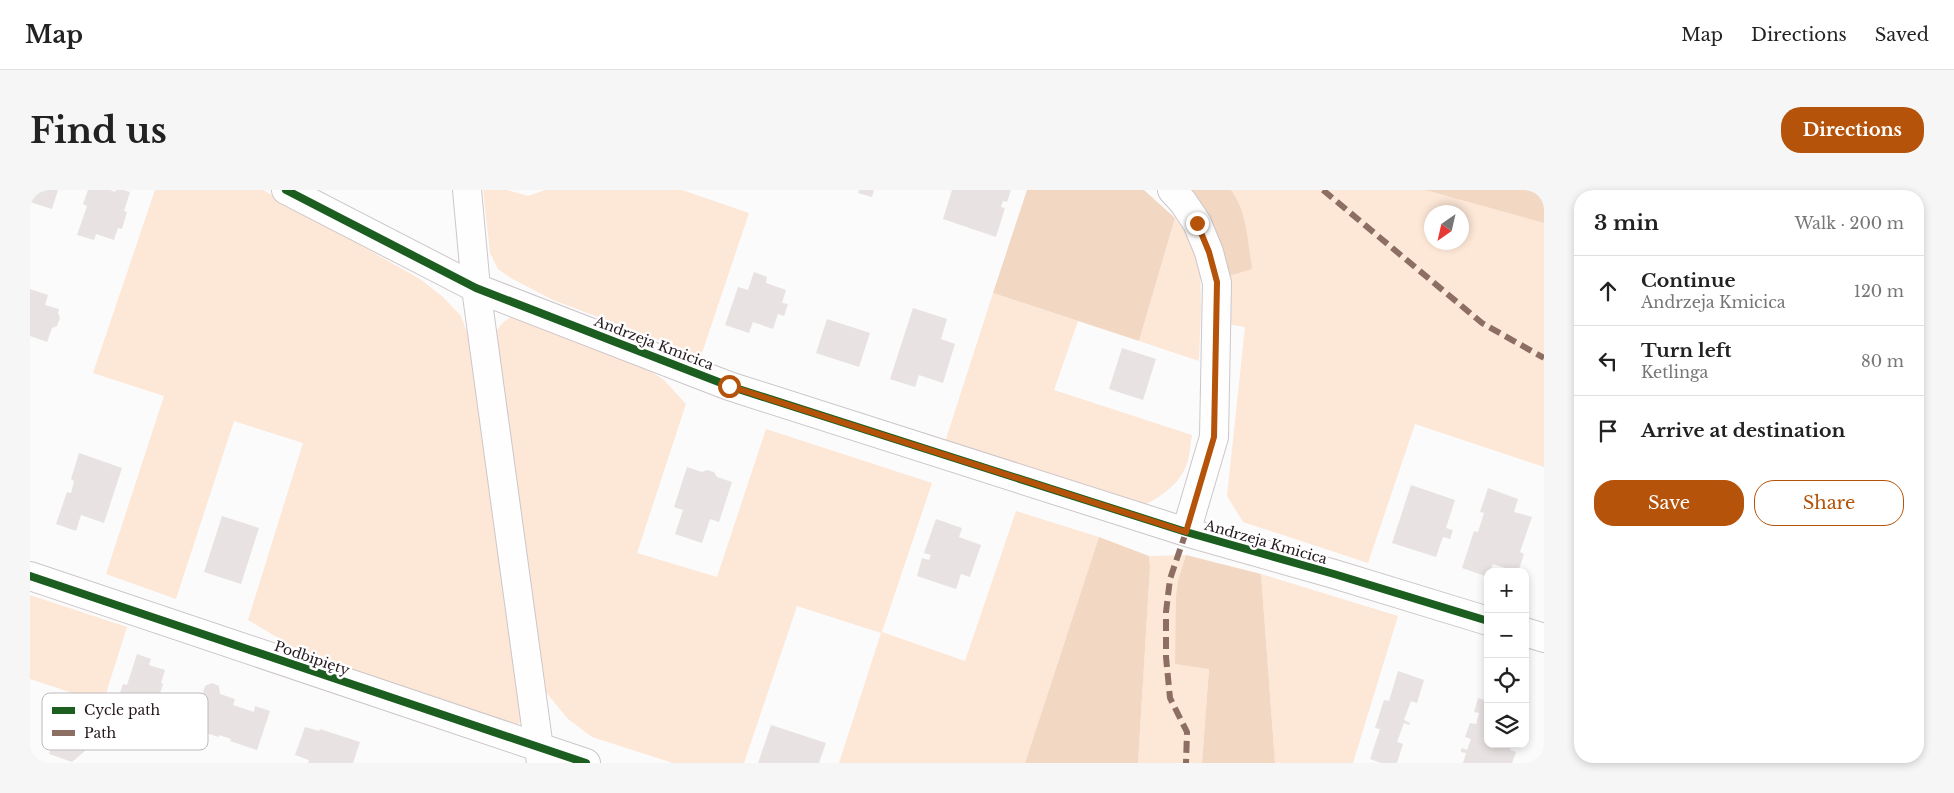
<!DOCTYPE html>
<meta charset="utf-8">
<style>
:root{--surface:#fff;--page:#f6f6f6;--text:#222;--muted:#767676;--line:#e0e0e0;--accent:#b45309}
body{margin:0;font-family:"Libre Baskerville",serif;background:var(--page);color:var(--text)}
.controls{position:absolute;right:15px;bottom:15px;display:grid;overflow:hidden;border-radius:10px;box-shadow:0 2px 8px #0003}
.controls button{width:45px;height:45px;display:grid;place-items:center;padding:0;border:0;border-bottom:1px solid var(--line);background:var(--surface);color:var(--text);font:25px sans-serif}
.compass{position:absolute;left:1394px;top:15px;width:45px;height:45px;border-radius:50%;background:var(--surface);box-shadow:0 2px 8px #0003;rotate:214deg}
.stop{position:absolute;width:15px;height:15px;margin:-11px;border:4px solid #b45309;border-radius:50%;background:#fff}
.stop.end{background:#b45309;border-color:#fff;box-shadow:0 1px 5px #0008}
.list{margin:0;padding:0;list-style:none}
h2{display:flex;justify-content:space-between;align-items:center;height:65px;margin:0;padding:0 20px;font-size:21px}
h2 small{font-size:16px;font-weight:400;color:var(--muted)}
.list li{display:grid;grid-template-columns:32px 1fr auto;gap:15px;align-items:center;box-sizing:border-box;height:70px;padding:0 20px;border-top:1px solid var(--line)}
.list b{display:block;font-size:19px;white-space:nowrap}
.list p{margin:0;font-size:16px;white-space:nowrap;color:var(--muted)}
.list em{font-size:16px;font-style:normal;color:var(--muted)}
.actions{display:flex;gap:10px;padding:15px 20px}
.actions a{flex:1;padding:11px 0;border:1px solid var(--accent);border-radius:20px;text-align:center;font-size:18px;color:var(--accent)}
.actions .main{background:var(--accent);color:#fff}
.icon{flex:none;width:28px;height:28px;fill:none;stroke:currentColor;stroke-width:2;stroke-linecap:round;stroke-linejoin:round}
.map{position:relative;flex:none;width:1514px;height:573px;overflow:hidden;border-radius:20px}
header{display:flex;align-items:center;gap:30px;box-sizing:border-box;height:70px;padding:0 25px;background:var(--surface);border-bottom:1px solid var(--line)}
header strong{font-size:24px}
nav{display:flex;gap:28px;margin-inline-start:auto;font-size:18px}
.intro{display:flex;align-items:center;justify-content:space-between;box-sizing:border-box;height:120px;padding:0 30px}
h1{margin:0;font-size:35px}
.button{padding:12px 22px;border-radius:20px;background:var(--accent);color:#fff;font-size:18px;font-weight:700}
main{display:flex;gap:30px;padding:0 30px}
aside{flex:1;background:var(--surface);border-radius:20px;box-shadow:0 2px 8px #0003}
.map>svg:first-child{display:block}
.green{fill:#fde7d7;fill-rule:evenodd}
.forest{fill:#f2d7c2}
.building{fill:#e8e2e2}
.lines{fill:none;stroke-linecap:round;stroke-linejoin:round}
.minor-casing{stroke:#cdc6c9;stroke-width:30}
.minor{stroke:#fefefe;stroke-width:28}
.quiet{stroke:#8d6e63;stroke-width:6;stroke-dasharray:12 6;stroke-linecap:butt}
.cycleway-casing{stroke:#fff;stroke-width:11}
.cycleway{stroke:#1b5e20;stroke-width:8}
.route{stroke:#b45309;stroke-width:6}
.labels{text-anchor:middle;dominant-baseline:central;stroke-width:5;stroke-linejoin:round;paint-order:stroke}
.street-label{font-size:14px;fill:#24171d;stroke:#fff}
.key{fill:#fff;stroke:#bdb9bb;stroke-width:1}
.key-label{font-size:14px;fill:#24171d}
</style>
<header>
<strong>Map</strong>
<nav><a>Map</a><a>Directions</a><a>Saved</a></nav>
</header>
<div class="intro"><h1>Find us</h1><a class="button">Directions</a></div>
<main>
<div class="map">
<svg width="1514" height="573" viewBox="0 0 1514 573">
<rect width="100%" height="100%" fill="#fbfbfb"/>
<!-- green -->
<path class="green" d="M 125,0 L 233,0 L 390,89 L 413,107 L 431,126 L 446,167 L 490,526 L 490,532 L 484,540 L 278,466 L 218,430 L 273,253 L 204,231 L 146,409 L 76,384 L 134,206 L 63,183 Z
M 453,0 L 477,0 L 498,6 L 515,0 L 652,0 L 719,23 L 671,166 L 523,110 L 479,87 L 468,79 L 460,63 Z
M 1201,0 L 1395,0 L 1514,33 L 1514,277 L 1385,234 L 1338,373 L 1213,332 L 1197,306 L 1215,137 L 1197,134 L 1195,87 L 1207,9 ZM 1402,22 L 1432,22 L 1432,52 L 1402,52 Z
M 1145,28 L 1159,47 L 1170,67 L 1171,119 L 1169,171 L 1109,151 Z
M 963,103 L 1048,131 L 1024,200 L 1162,245 C 1160,255 1160,267 1156,276 C 1150,293 1130,308 1114,315 L 915,252 Z
M 486,125 L 613,176 L 634,190 L 656,214 L 607,363 L 687,387 L 736,239 L 902,293 L 852,442 L 935,471 L 986,321 L 1069,347 L 995,573 L 809,573 L 851,443 L 767,416 L 714,573 L 643,573 L 562,547 L 538,529 L 510,495 L 466,144 C 470,133 476,129 486,125 Z
M 1156,365 L 1148,390 L 1145,474 L 1179,478 L 1172,573 L 1108,573 L 1120,377 L 1119,366 Z
M 1231,384 L 1368,426 L 1323,573 L 1245,573 Z
M 0,405 L 97,437 L 73,513 L 0,489 Z"/>
<!-- forest -->
<path class="forest" d="M 997,0 L 1114,0 L 1145,28 L 1109,151 L 963,103 Z
M 1155,0 L 1201,0 C 1217,21 1218,54 1222,79 L 1195,87 Z
M 1395,0 L 1514,0 L 1514,33 Z
M 1069,347 L 1119,366 L 1120,377 L 1108,573 L 995,573 Z
M 1156,365 L 1231,384 L 1245,573 L 1172,573 L 1179,479 L 1145,474 L 1146,407 L 1148,390 Z"/>
<!-- building -->
<path class="building" d="M 0,0 L 28,0 L 22,19 L 0,12 Z
M 58,0 L 80,0 L 85,2 L 86,0 L 93,0 L 100,2 L 94,21 L 97,22 L 92,39 L 88,38 L 84,50 L 66,44 L 64,50 L 47,45 L 57,16 L 53,14 Z
M 829,0 L 844,0 L 842,7 L 828,3 Z
M 922,0 L 981,0 L 977,12 L 973,11 L 971,17 L 975,18 L 966,47 L 913,29 Z
M 724,82 L 737,87 L 736,93 L 756,100 L 752,113 L 758,114 L 754,126 L 748,124 L 743,139 L 723,132 L 719,143 L 695,135 L 708,97 L 718,100 Z
M 0,99 L 18,105 L 15,115 L 29,119 L 28,123 L 30,128 L 27,136 L 22,138 L 17,152 L 0,146 Z
M 883,118 L 917,129 L 911,149 L 925,154 L 913,193 L 889,185 L 885,197 L 860,189 Z
M 797,129 L 840,143 L 829,177 L 786,163 Z
M 1092,158 L 1126,169 L 1113,210 L 1079,199 Z
M 49,263 L 92,278 L 74,333 L 51,325 L 46,341 L 26,334 L 37,302 L 41,303 L 44,291 L 41,289 Z
M 657,277 L 672,282 L 677,280 L 684,282 L 687,287 L 702,292 L 689,332 L 680,329 L 672,353 L 645,344 L 653,320 L 644,317 Z
M 1381,295 L 1425,310 L 1416,338 L 1423,340 L 1420,349 L 1413,347 L 1406,367 L 1362,353 Z
M 1458,298 L 1488,309 L 1484,322 L 1502,327 L 1490,362 L 1494,364 L 1488,382 L 1463,374 L 1460,382 L 1458,382 L 1458,387 L 1432,378 L 1444,341 L 1448,342 L 1454,323 L 1450,322 Z
M 192,326 L 229,338 L 211,394 L 174,382 Z
M 906,329 L 932,338 L 929,347 L 951,355 L 940,387 L 931,384 L 926,399 L 887,386 L 892,368 L 899,370 L 901,365 L 894,363 Z
M 107,464 L 121,469 L 119,475 L 135,480 L 131,493 L 133,494 L 123,526 L 97,518 L 96,521 L 85,518 L 93,494 L 97,495 Z
M 1368,481 L 1394,490 L 1387,513 L 1381,511 L 1374,530 L 1380,533 L 1379,535 L 1374,533 L 1367,552 L 1373,554 L 1367,573 L 1351,573 L 1340,569 L 1350,539 L 1345,538 L 1354,510 L 1359,511 Z
M 182,493 L 189,496 L 190,504 L 205,509 L 203,515 L 224,522 L 225,516 L 240,521 L 227,560 L 200,551 L 201,549 L 189,545 L 189,547 L 165,540 L 172,517 L 176,518 L 178,510 L 173,503 L 175,496 Z
M 1448,508 L 1458,511 L 1458,554 L 1482,554 L 1480,560 L 1486,562 L 1482,573 L 1433,573 L 1436,563 L 1431,562 L 1431,560 L 1432,558 L 1437,560 L 1441,549 L 1435,547 L 1440,533 L 1446,534 L 1449,523 L 1444,522 Z
M 32,526 L 62,536 L 55,561 L 42,572 L 19,564 Z
M 741,535 L 796,553 L 789,573 L 728,573 Z
M 275,537 L 289,541 L 290,539 L 330,552 L 323,573 L 278,573 L 279,570 L 265,565 Z"/>
<g class="lines">
<!-- minor casing -->
<g class="minor-casing">
<path id="minor" d="M 256,0 L 446,98 L 699,196 L 1156,342 L 1304,384 L 1458,431
M 437,0 L 446,98 L 511,573
M 1142,0 L 1153,12 L 1167,33 L 1179,62 L 1187,93 L 1184,247 L 1156,342
M 0,386 L 556,573
M 1495,442 L 1514,448"/>
</g>
<!-- minor -->
<use href="#minor" class="minor"/>
<!-- quiet -->
<path class="quiet" d="M 1293,0 L 1452,133 L 1514,168
M 1156,342 L 1140,389 L 1136,422 L 1136,467 L 1140,508 L 1157,542 L 1156,573"/>
<!-- cycleway casing -->
<g class="cycleway-casing">
<path id="cycleway" d="M 256,0 L 446,98 L 699,196 L 1156,342 L 1304,384 L 1458,431
M 0,386 L 556,573"/>
</g>
<!-- cycleway -->
<use href="#cycleway" class="cycleway"/>
</g>
<g class="lines">
<!-- route -->
<path class="route" d="M 699,196 L 1156,342 L 1184,247 L 1187,92 L 1179,62 L 1167,33"/>
</g>
<g class="labels">
<!-- street labels -->
<g class="street-label">
<text transform="translate(624 153) rotate(21)">Andrzeja Kmicica</text>
<text transform="translate(1236 352) rotate(16)">Andrzeja Kmicica</text>
<text transform="translate(282 468) rotate(19)">Podbipięty</text>
</g>
</g>
<!-- legend -->
<rect x="12" y="503" width="166" height="57" rx="8" class="key"/>
<rect x="22" y="517" width="23" height="7" fill="#1b5e20"/>
<rect x="22" y="540" width="23" height="6" fill="#8d6e63"/>
<g class="key-label">
<text x="54" y="525">Cycle path</text>
<text x="54" y="548">Path</text>
</g>
</svg>
<div class="controls">
<button>+</button>
<button>−</button>
<button><svg class="icon" aria-label="locate" viewBox="0 0 24 24"><circle cx="12" cy="12" r="6"/><path d="M12 2v4M12 18v4M2 12h4M18 12h4"/></svg></button>
<button><svg class="icon" aria-label="layers" viewBox="0 0 24 24"><path d="M12 4l9 5-9 5-9-5zM3 14l9 5 9-5"/></svg></button>
</div>
<svg class="compass" viewBox="-18 -18 36 36"><path d="M0-13l5 13h-10z" fill="#e53935"/><path d="M0 13l5-13h-10z" fill="#767676"/></svg>
<div class="stop" style="left:699px;top:196px"></div>
<div class="stop end" style="left:1167px;top:33px"></div>
</div>
<aside>
<h2>3 min<small>Walk · 200 m</small></h2>
<ul class="list">
<li><svg class="icon" aria-label="ahead" viewBox="0 0 24 24"><path d="M12 20V5M6 11l6-6 6 6"/></svg><div><b>Continue</b><p>Andrzeja Kmicica</p></div><em>120 m</em></li>
<li><svg class="icon" aria-label="left" viewBox="0 0 24 24"><path d="M17 20v-9H6M10 6l-5 5 5 5"/></svg><div><b>Turn left</b><p>Ketlinga</p></div><em>80 m</em></li>
<li><svg class="icon" aria-label="arrive" viewBox="0 0 24 24"><path d="M6 21V4h12l-3 4 3 4H6"/></svg><div><b>Arrive at destination</b></div></li>
</ul>
<div class="actions"><a class="main">Save</a><a>Share</a></div>
</aside>
</main>
